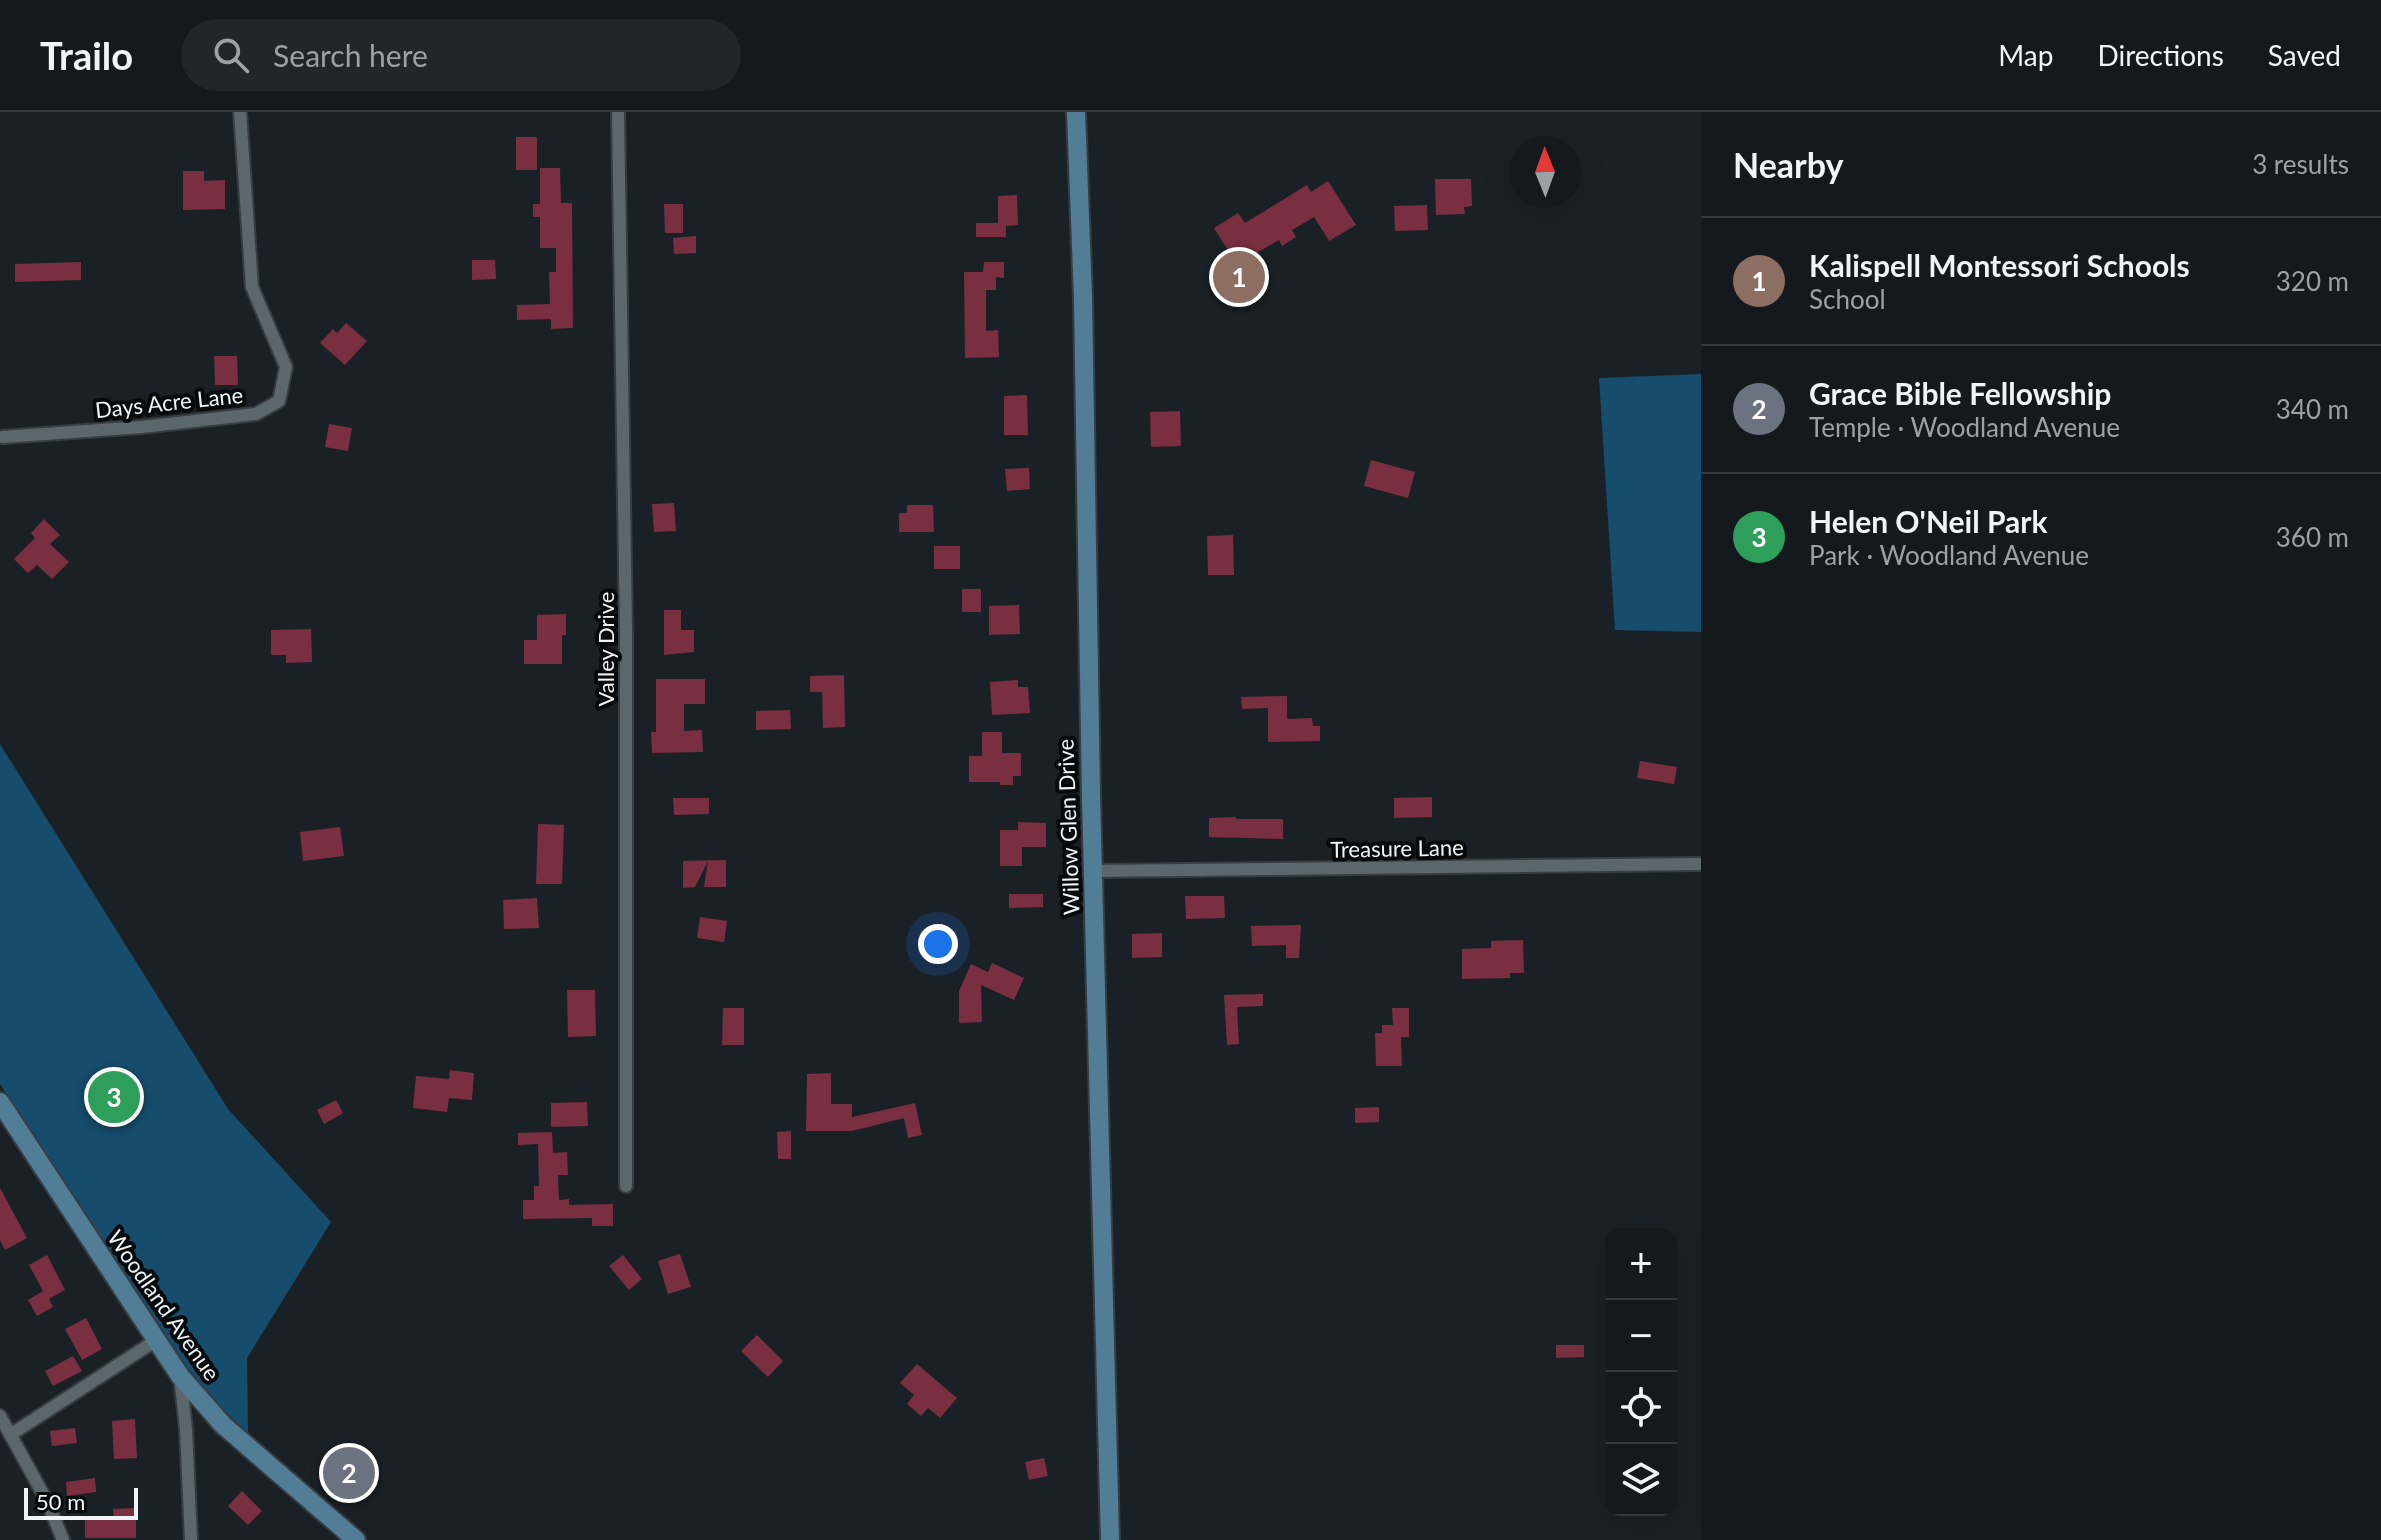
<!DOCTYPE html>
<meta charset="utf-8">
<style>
:root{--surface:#13191d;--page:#20262a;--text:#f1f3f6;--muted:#9da0a4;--line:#32383b;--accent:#0b8043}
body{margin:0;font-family:Lato,sans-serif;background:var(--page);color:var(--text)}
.controls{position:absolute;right:24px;bottom:24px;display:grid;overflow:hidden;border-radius:16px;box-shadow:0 8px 32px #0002}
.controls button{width:72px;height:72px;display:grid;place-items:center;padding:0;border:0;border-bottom:2px solid var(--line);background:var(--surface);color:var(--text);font:40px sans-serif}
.compass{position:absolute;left:1509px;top:24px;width:72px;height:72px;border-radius:50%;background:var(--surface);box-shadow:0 8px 32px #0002;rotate:359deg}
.scale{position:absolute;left:24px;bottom:20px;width:114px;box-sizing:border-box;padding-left:8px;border:4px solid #eef4f8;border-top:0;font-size:22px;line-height:28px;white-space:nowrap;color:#eef4f8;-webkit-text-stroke:6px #070a0c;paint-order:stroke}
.you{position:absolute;left:938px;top:832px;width:28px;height:28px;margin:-20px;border:6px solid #fff;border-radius:50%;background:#1a73e8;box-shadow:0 0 0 12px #1a73e833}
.badge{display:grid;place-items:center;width:52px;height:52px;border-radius:50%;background:var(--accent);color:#fff;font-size:26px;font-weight:700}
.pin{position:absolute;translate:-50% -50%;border:4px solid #fff;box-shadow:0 2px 8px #0006}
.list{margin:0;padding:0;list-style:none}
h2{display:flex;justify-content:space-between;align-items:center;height:104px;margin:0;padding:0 32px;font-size:34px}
h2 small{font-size:26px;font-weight:400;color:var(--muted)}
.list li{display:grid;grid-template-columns:52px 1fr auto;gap:24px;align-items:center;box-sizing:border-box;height:128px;padding:0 32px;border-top:2px solid var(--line)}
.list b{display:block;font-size:30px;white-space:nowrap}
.list p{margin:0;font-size:26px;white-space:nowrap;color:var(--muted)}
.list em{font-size:26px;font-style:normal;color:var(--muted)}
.icon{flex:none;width:44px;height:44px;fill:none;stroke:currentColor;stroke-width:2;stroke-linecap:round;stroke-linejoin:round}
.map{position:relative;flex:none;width:1701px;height:1428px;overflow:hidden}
header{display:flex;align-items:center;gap:48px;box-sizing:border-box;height:112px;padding:0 40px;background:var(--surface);border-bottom:2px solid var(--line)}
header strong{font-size:38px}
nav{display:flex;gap:44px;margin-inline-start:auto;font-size:28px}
.search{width:560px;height:72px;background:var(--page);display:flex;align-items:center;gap:20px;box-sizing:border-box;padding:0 28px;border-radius:44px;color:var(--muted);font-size:30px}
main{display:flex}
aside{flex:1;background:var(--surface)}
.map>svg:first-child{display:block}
.green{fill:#164d6c}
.building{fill:#792f3f}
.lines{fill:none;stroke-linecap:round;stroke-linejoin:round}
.street-casing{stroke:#373d42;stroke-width:16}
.secondary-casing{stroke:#373d42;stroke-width:22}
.street{stroke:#5c666d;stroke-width:12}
.secondary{stroke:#527d96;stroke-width:18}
.labels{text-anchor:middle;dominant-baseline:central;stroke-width:8;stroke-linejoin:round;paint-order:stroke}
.street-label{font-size:22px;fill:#eef4f8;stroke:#070a0c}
</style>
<header>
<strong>Trailo</strong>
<div class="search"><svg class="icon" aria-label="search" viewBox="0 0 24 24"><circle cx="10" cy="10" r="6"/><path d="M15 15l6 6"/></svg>Search here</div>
<nav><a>Map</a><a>Directions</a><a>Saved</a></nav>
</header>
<main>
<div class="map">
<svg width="1701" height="1428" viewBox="0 0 1701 1428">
<rect width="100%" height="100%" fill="#192127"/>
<!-- green -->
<path class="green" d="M 1701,262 L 1701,520 L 1615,518 L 1599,266 Z
M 0,632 L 228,997 L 331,1110 L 247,1246 L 248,1321 L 212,1287 L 179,1245 L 0,972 Z"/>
<!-- building -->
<path class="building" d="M 516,25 L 537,25 L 537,58 L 516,58 Z
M 540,56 L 560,56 L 561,91 L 572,91 L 573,216 L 551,217 L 551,207 L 517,208 L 517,193 L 550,192 L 549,160 L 556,160 L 556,136 L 540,136 L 540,105 L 533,105 L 533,92 L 540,92 Z
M 183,59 L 204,59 L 204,69 L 225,68 L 225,97 L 183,98 Z
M 1435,67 L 1471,67 L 1472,94 L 1464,95 L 1465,102 L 1436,103 Z
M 1328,69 L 1356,113 L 1329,129 L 1314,105 L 1292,118 L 1296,125 L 1282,134 L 1279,128 L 1258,140 L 1264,149 L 1243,162 L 1214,116 L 1238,101 L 1245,111 L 1307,73 L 1311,80 Z
M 1017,83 L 1018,113 L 1006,114 L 1006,125 L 976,125 L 976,111 L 998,111 L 998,84 Z
M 664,92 L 683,92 L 683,121 L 665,121 Z
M 1427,93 L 1428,118 L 1395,119 L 1394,94 Z
M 696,124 L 696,141 L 674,142 L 673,126 Z
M 472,148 L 495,148 L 496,167 L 472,168 Z
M 81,150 L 81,168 L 15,170 L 15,152 Z
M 984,150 L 1004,150 L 1004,166 L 996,165 L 996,178 L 986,178 L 986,219 L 998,218 L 999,245 L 965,246 L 964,160 L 983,160 Z
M 346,211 L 367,229 L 345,253 L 320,231 L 333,217 L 337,221 Z
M 214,244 L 237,244 L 238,273 L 215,273 Z
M 1027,283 L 1028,323 L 1004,323 L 1004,284 Z
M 1180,299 L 1181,334 L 1151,335 L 1150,300 Z
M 329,312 L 352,316 L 348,339 L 325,335 Z
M 1371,348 L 1415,360 L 1408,386 L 1364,374 Z
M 1029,356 L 1030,377 L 1007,379 L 1005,357 Z
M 674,391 L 676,419 L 654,420 L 652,392 Z
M 907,393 L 933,393 L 934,420 L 899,420 L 899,401 L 907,401 Z
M 44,407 L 60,423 L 50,432 L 69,450 L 52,467 L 37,453 L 28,461 L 14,447 L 35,426 L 31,421 Z
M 1233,423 L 1234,463 L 1208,463 L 1207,424 Z
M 934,434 L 960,434 L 960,457 L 934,457 Z
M 962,477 L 981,477 L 981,500 L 962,500 Z
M 1019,493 L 1020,522 L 989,523 L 989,494 Z
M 664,498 L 681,498 L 681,518 L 694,518 L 694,540 L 664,543 Z
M 566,502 L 566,523 L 562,523 L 562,552 L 524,552 L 524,528 L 537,528 L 537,503 Z
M 311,517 L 312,550 L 286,551 L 286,543 L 271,543 L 271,518 Z
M 844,563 L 845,615 L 823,616 L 822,580 L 810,580 L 810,564 Z
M 656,567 L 705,567 L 705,592 L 684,592 L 684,619 L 702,618 L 703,640 L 652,641 L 651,620 L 656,620 Z
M 1018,568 L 1018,575 L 1028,575 L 1030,601 L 992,603 L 990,570 Z
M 1287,584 L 1287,607 L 1312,606 L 1313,614 L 1320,614 L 1320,629 L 1268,630 L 1268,596 L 1242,597 L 1241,585 Z
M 790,598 L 791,617 L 756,618 L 756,599 Z
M 982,620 L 1002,620 L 1002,641 L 1021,641 L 1021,664 L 1013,664 L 1013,673 L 1000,673 L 1000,670 L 969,670 L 969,644 L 982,644 Z
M 1640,649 L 1677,655 L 1674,672 L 1637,666 Z
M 1432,685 L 1432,705 L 1394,706 L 1394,686 Z
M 673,686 L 709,686 L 709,702 L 674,703 Z
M 1236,705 L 1236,707 L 1283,707 L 1283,727 L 1209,725 L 1209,706 Z
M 1018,710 L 1046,711 L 1046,735 L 1022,735 L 1022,754 L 1000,754 L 1000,718 L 1018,718 Z
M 538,712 L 564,713 L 562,772 L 536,772 Z
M 340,715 L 344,744 L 303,749 L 300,720 Z
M 726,748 L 726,775 L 704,775 L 708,749 L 695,775 L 683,776 L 683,749 Z
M 1009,782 L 1043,782 L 1043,795 L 1009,796 Z
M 1185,784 L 1224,784 L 1225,806 L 1186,807 Z
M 537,786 L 539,816 L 504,817 L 503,788 Z
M 700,805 L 727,809 L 724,830 L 697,826 Z
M 1301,813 L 1299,846 L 1286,846 L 1286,833 L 1252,834 L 1251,814 Z
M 1162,821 L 1162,845 L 1132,846 L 1132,822 Z
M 1523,828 L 1524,861 L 1510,861 L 1510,866 L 1462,867 L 1462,837 L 1491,836 L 1491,829 Z
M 992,851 L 1024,866 L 1014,888 L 981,873 L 982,910 L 959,911 L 959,879 L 971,852 L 988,860 Z
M 567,878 L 595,878 L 596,924 L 568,925 Z
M 1263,882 L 1263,894 L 1237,895 L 1239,932 L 1227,933 L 1224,883 Z
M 723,896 L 744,896 L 744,933 L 722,933 Z
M 1392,896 L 1409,896 L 1409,925 L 1401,925 L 1402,954 L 1376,954 L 1375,921 L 1382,921 L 1382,913 L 1393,913 Z
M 450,958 L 474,961 L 472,988 L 449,986 L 447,1000 L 413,996 L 416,964 L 449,967 Z
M 831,961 L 831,992 L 852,992 L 852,1005 L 915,991 L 922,1023 L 908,1026 L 904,1006 L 852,1019 L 806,1019 L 807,962 Z
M 336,988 L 343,1001 L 324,1012 L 317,998 Z
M 587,990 L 588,1014 L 551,1015 L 551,991 Z
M 1379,995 L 1379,1010 L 1355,1011 L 1355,996 Z
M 791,1019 L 791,1047 L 778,1047 L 777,1020 Z
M 552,1020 L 553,1041 L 567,1040 L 568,1063 L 558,1063 L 559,1088 L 569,1087 L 569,1093 L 613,1092 L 613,1114 L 592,1114 L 592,1106 L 523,1107 L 523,1088 L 534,1088 L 534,1074 L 539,1074 L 538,1032 L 518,1033 L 518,1021 Z
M 0,1076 L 27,1126 L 5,1138 L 0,1128 Z
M 680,1142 L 691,1175 L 668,1182 L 658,1149 Z
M 47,1143 L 65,1178 L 49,1187 L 53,1195 L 37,1204 L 28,1188 L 43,1179 L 29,1153 Z
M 623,1143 L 642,1167 L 629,1178 L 609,1154 Z
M 86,1206 L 102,1237 L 82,1248 L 65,1217 Z
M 757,1223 L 783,1249 L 768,1265 L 741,1239 Z
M 1556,1233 L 1584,1233 L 1584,1245 L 1556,1246 Z
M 73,1244 L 82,1259 L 53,1274 L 45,1259 Z
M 917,1252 L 957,1286 L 940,1306 L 928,1296 L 921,1304 L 907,1292 L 914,1283 L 900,1271 Z
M 135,1307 L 137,1346 L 114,1347 L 112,1309 Z
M 75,1316 L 77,1331 L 52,1334 L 50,1319 Z
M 337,1336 L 376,1369 L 366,1381 L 361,1376 L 354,1384 L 320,1356 Z
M 1044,1346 L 1048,1364 L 1029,1368 L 1025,1350 Z
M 95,1366 L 96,1380 L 67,1384 L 66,1370 Z
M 242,1379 L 262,1399 L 248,1413 L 228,1394 Z
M 136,1396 L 136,1426 L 85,1426 L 85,1408 L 114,1408 L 113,1397 Z"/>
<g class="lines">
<!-- street casing -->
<g class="street-casing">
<path id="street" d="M 618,0 L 626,519 L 626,1074
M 3,325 L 142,315 L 256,302 L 279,289 L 286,255 L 252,175 L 240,0
M 1093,759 L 1701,752
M 180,1264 L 186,1317 L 191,1428
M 0,1304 L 47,1389 L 63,1428
M 10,1323 L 155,1229"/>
</g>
<!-- secondary casing -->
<g class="secondary-casing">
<path id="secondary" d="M 1076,0 L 1083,186 L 1091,685 L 1110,1428
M 0,990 L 180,1264 L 223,1313 L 356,1428"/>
</g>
<!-- street -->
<use href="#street" class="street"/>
<!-- secondary -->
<use href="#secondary" class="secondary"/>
</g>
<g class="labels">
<!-- street labels -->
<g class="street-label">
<text transform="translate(169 290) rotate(-6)">Days Acre Lane</text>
<text transform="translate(605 537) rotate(-90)">Valley Drive</text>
<text transform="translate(1068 715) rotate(-92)">Willow Glen Drive</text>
<text transform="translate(1397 736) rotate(-1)">Treasure Lane</text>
<text transform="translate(164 1193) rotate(55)">Woodland Avenue</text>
</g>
</g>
</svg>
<div class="controls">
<button>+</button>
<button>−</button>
<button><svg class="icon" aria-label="locate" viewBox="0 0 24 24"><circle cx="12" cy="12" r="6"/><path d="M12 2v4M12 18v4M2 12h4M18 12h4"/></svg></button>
<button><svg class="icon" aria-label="layers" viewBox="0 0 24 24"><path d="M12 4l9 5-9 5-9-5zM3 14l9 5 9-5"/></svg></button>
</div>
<svg class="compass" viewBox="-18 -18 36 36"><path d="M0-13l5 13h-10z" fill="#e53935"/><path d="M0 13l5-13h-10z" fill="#9da0a4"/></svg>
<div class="scale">50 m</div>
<div class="you"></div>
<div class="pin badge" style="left:1239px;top:165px;background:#8d6e63">1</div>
<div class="pin badge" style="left:349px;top:1361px;background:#6b7280">2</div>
<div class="pin badge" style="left:114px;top:985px;background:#2e9e5b">3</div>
</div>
<aside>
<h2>Nearby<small>3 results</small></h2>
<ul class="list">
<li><span class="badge" style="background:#8d6e63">1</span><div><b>Kalispell Montessori Schools</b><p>School</p></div><em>320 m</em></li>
<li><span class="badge" style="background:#6b7280">2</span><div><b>Grace Bible Fellowship</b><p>Temple · Woodland Avenue</p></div><em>340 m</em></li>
<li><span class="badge" style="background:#2e9e5b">3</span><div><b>Helen O'Neil Park</b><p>Park · Woodland Avenue</p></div><em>360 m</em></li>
</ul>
</aside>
</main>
